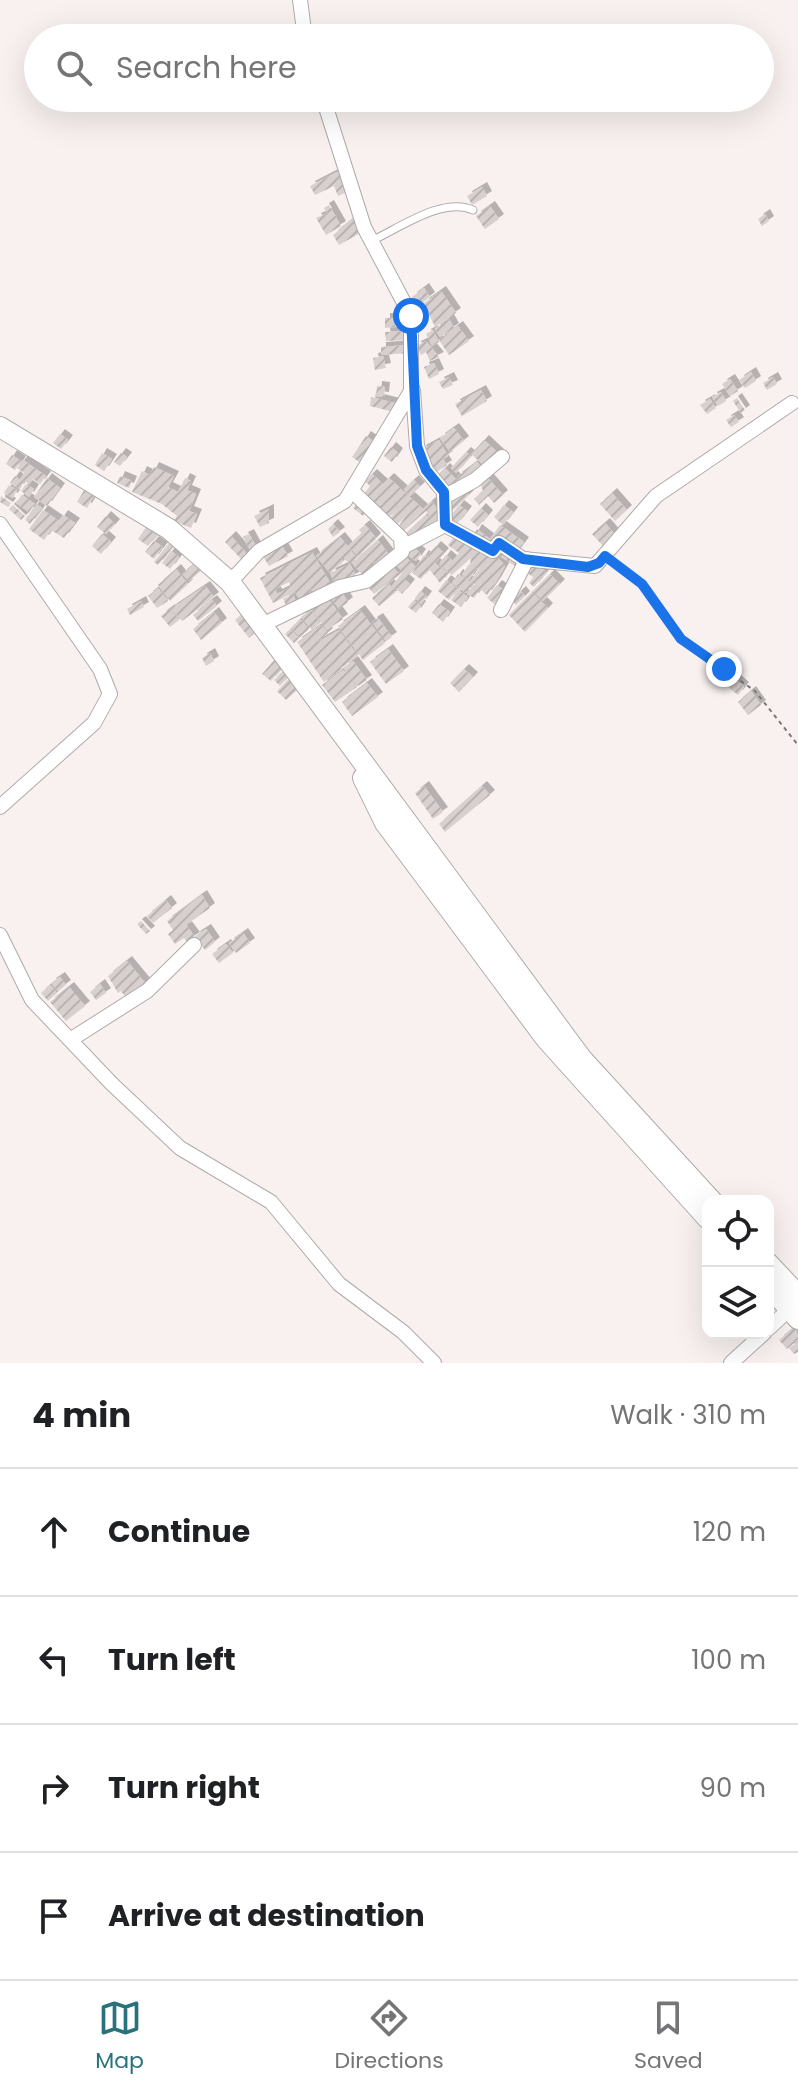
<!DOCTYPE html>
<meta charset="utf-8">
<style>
:root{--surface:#fff;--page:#f6f6f6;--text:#202124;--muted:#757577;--line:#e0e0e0;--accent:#29727b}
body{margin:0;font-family:Poppins,sans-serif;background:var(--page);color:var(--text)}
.controls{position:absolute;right:24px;bottom:24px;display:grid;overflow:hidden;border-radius:16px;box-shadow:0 8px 32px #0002}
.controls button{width:72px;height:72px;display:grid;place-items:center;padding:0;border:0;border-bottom:2px solid var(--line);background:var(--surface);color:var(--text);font:40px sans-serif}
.stop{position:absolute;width:24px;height:24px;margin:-18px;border:6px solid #1a73e8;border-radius:50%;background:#fff}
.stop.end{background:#1a73e8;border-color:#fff;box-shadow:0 2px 8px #0008}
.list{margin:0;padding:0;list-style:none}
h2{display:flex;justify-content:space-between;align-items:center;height:104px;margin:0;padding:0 32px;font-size:34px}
h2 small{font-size:26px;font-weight:400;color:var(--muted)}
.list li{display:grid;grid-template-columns:52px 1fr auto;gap:24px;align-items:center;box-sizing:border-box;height:128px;padding:0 32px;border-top:2px solid var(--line)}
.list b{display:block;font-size:30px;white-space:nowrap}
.list em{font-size:26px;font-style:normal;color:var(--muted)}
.icon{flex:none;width:44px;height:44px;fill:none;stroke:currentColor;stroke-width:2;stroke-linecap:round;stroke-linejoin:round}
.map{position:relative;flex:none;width:798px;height:1363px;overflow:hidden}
.search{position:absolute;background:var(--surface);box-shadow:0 8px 32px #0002;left:24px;right:24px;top:24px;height:88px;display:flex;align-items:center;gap:20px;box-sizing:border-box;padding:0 28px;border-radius:44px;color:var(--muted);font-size:30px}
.sheet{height:616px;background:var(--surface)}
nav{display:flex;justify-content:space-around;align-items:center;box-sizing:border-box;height:112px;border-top:2px solid var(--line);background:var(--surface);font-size:22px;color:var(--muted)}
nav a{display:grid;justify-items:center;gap:4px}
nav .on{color:var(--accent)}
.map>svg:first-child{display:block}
.building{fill:url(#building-hatch);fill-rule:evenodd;filter:url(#shadow)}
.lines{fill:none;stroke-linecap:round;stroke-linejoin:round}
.lane-casing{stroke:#b0aaa9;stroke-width:9}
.street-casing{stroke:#b0aaa9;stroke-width:16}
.secondary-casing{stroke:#b0aaa9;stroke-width:22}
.path{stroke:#7d7878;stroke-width:2;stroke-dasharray:4 4;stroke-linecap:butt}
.lane{stroke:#fff;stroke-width:7}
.street{stroke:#fff;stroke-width:14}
.secondary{stroke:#fff;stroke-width:20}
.route{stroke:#1a73e8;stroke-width:10}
</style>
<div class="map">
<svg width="798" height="1363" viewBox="0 0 798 1363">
<defs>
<pattern id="building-hatch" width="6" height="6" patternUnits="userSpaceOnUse" patternTransform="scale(2)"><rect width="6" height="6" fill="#d7d0cf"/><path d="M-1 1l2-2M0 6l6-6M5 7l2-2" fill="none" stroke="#b8b2b1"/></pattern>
<filter id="shadow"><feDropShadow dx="5" dy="-5" stdDeviation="0" flood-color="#0004"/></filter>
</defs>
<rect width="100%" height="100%" fill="#f8f1f0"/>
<!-- building -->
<path class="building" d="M 339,171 L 349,191 L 338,196 L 334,186 L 315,195 L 310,186 Z
M 482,187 L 487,196 L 472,205 L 467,196 Z
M 329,205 L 341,226 L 326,235 L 316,218 L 327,213 L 324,208 Z
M 490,206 L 499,219 L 485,229 L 476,216 Z
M 765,214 L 769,221 L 762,226 L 758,219 Z
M 354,218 L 362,232 L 339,245 L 333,235 Z
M 424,288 L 430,297 L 418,306 L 412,297 Z
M 441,291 L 456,313 L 435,327 L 424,303 Z
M 385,318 L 394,318 L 395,327 L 385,328 Z
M 449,319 L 454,328 L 440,337 L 435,329 Z
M 458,326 L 469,341 L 449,355 L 439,340 Z
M 433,330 L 439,342 L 432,346 L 426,334 Z
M 408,331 L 408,340 L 386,341 L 385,332 Z
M 426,341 L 439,357 L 430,361 L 426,352 L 421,355 L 416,346 Z
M 408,345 L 409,353 L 381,355 L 381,347 Z
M 383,356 L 386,368 L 375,370 L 373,358 Z
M 434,363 L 439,374 L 429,379 L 424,367 Z
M 751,372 L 756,381 L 745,388 L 739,380 Z
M 449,377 L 453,385 L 443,389 L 439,382 Z
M 773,377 L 777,384 L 767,390 L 763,383 Z
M 730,379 L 738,391 L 730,396 L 722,384 Z
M 377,386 L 385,387 L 384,397 L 376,396 Z
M 481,390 L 487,401 L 462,416 L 455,404 Z
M 721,392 L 726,401 L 718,406 L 712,397 Z
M 371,397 L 395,403 L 394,412 L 370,406 Z
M 737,398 L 745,410 L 741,413 L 733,401 Z
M 710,399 L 716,408 L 707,414 L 700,405 Z
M 734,415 L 739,422 L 731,427 L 726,420 Z
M 454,428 L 464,441 L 450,452 L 440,438 Z
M 60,434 L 68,440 L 61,449 L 53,443 Z
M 366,436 L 373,441 L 359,462 L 352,457 Z
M 439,440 L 448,456 L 443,459 L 447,465 L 435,473 L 421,450 Z
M 484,440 L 499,454 L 487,468 L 471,454 Z
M 391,447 L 398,453 L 392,462 L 384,456 Z
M 466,452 L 471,456 L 456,473 L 451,468 Z
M 102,453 L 112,459 L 104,471 L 95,465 Z
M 121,453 L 127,457 L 120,466 L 114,462 Z
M 12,455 L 21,461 L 15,470 L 6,464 Z
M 23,460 L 46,476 L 40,484 L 33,479 L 29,484 L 24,481 L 19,489 L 10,483 L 15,476 L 20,480 L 24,473 L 17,468 Z
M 477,462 L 483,470 L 463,486 L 457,477 Z
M 154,467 L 174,476 L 168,487 L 178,492 L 185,478 L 191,481 L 187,490 L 196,494 L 189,511 L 197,514 L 191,528 L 174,521 L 177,516 L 162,504 L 132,492 L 142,471 L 150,475 Z
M 445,468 L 458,481 L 446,492 L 434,479 Z
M 372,474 L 383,484 L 389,478 L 423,509 L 432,501 L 443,519 L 411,543 L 404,535 L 426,515 L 431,518 L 426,511 L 401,533 L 397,529 L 406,515 L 395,527 L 388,521 L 398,508 L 387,520 L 371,507 L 363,516 L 353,508 L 370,486 L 365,481 Z
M 120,476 L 132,481 L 129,488 L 117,483 Z
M 47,478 L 60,488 L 47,506 L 34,497 Z
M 488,478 L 503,495 L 494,503 L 488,496 L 479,505 L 474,499 L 483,491 L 481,485 Z
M 414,480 L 420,487 L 410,496 L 404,489 Z
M 26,484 L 34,489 L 29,497 L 21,491 Z
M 9,485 L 17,490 L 13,498 L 4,493 Z
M 463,488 L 469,495 L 452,511 L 445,503 Z
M 85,489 L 95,494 L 87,508 L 77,502 Z
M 612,493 L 627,510 L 615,521 L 600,504 Z
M 22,495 L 35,504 L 29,512 L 16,503 Z
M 1,496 L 11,503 L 8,507 L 0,502 Z
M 36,504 L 42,508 L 30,524 L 25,520 Z
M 13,505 L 25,516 L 21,520 L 9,509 Z
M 459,505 L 467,511 L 456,525 L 448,519 Z
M 504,505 L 513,512 L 503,525 L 494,517 Z
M 481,508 L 488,515 L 478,527 L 470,520 Z
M 269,509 L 269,523 L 260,527 L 254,516 Z
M 43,510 L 59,521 L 63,515 L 75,523 L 64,538 L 51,530 L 44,540 L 29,529 Z
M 106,516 L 115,524 L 106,534 L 97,527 Z
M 605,523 L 617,537 L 605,548 L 592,534 Z
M 333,524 L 340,532 L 333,537 L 328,529 Z
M 365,525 L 376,538 L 371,543 L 359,530 Z
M 500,525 L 524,542 L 515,554 L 523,561 L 518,568 L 492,551 L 505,566 L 496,582 L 487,595 L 473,583 L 466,593 L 452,583 L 458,574 L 470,582 L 478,570 L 481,571 L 470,564 L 471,558 L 452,575 L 439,564 L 446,555 L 453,561 L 459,553 L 448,545 L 457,533 L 481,546 L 477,554 L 483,545 L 473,536 L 477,529 L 490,539 Z
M 147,526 L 158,534 L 148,546 L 138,539 Z
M 102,534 L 111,542 L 101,554 L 92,546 Z
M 249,534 L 257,549 L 251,552 L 243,537 Z
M 361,534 L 371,544 L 358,556 L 348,546 Z
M 231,536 L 247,554 L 241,559 L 225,542 Z
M 340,537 L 357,558 L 349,564 L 343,557 L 343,562 L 330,573 L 316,556 Z
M 378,540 L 393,560 L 381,570 L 369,556 L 378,569 L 366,579 L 352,563 Z
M 154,541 L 163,547 L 154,559 L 145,552 Z
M 280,542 L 288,556 L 269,566 L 261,553 Z
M 169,543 L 173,546 L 158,565 L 154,562 Z
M 412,546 L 421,554 L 416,561 L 406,554 Z
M 436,546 L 444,553 L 435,563 L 427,556 Z
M 171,551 L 179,557 L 170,569 L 162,563 Z
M 312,552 L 332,586 L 314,595 L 309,584 L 312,596 L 301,602 L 295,592 L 273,603 L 260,578 ZM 289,582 L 291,587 L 277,594 L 275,589 Z
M 404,555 L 416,567 L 404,579 L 410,584 L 402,594 L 392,586 L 403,572 L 374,594 L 365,583 L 391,564 L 398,573 L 401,570 L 395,564 Z
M 424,555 L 448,573 L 440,583 L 429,569 L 421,579 L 412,573 Z
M 197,562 L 203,569 L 189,581 L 182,574 Z
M 534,563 L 546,572 L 534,587 L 529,583 L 533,577 L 527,573 Z
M 350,564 L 356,576 L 336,586 L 330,573 Z
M 469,564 L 476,569 L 469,580 L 462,575 Z
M 176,569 L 188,584 L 170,601 L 158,585 Z
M 550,574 L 560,584 L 543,601 L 533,591 Z
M 446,580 L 458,589 L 449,600 L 438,591 Z
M 389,584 L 396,592 L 379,606 L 372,598 Z
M 473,585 L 480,589 L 474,598 L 467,594 Z
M 497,585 L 507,592 L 497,606 L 487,598 Z
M 205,586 L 214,597 L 182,621 L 171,609 Z
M 158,588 L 168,601 L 157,608 L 148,596 Z
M 458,590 L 468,597 L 461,607 L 451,600 Z
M 341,591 L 348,602 L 339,609 L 331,598 Z
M 420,591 L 427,596 L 421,604 L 415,598 Z
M 521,591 L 525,596 L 516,605 L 511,600 Z
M 532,592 L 548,608 L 525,632 L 509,615 Z
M 293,594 L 297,604 L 288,609 L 283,599 Z
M 328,598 L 343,619 L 327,630 L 312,610 Z
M 212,600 L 217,606 L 198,621 L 193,615 Z
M 414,600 L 421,606 L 416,613 L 408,607 Z
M 141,601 L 144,607 L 130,615 L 127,609 Z
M 439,604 L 450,612 L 443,622 L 432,613 Z
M 170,609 L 179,620 L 170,627 L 161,616 Z
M 311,610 L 320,623 L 312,630 L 301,617 Z
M 360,610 L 385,643 L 363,660 L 338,626 Z
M 214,612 L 222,623 L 201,640 L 193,629 Z
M 243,613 L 257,631 L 249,638 L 235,620 Z
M 378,618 L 392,637 L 386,641 L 372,622 Z
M 300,619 L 309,629 L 300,637 L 291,628 Z
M 321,625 L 328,633 L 316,643 L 339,630 L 358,656 L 342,667 L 336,660 L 342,669 L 324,682 L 297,642 Z
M 290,629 L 299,638 L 294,643 L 285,634 Z
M 388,649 L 404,671 L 386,684 L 370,662 Z
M 210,653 L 214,661 L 206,666 L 202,658 Z
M 277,657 L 285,664 L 271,681 L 262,674 Z
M 353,661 L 367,680 L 358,686 L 350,676 L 357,687 L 335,702 L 322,685 L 343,670 L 346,673 L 344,667 Z
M 464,669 L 473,677 L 459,692 L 450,683 Z
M 284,670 L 290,675 L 280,686 L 274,680 Z
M 289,679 L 298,689 L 286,700 L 277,691 Z
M 736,680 L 744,687 L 738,695 L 729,688 Z
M 367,683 L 378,697 L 352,716 L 342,702 Z
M 751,691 L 761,705 L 748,715 L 738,702 Z
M 424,786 L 443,812 L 433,819 L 415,793 Z
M 482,786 L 490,795 L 445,832 L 439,824 Z
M 202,895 L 210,908 L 186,925 L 195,937 L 187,942 L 184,938 L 175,944 L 168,934 L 173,930 L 167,921 Z
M 166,900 L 172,908 L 153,923 L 147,916 Z
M 141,921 L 150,931 L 146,934 L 137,924 Z
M 206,929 L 215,942 L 205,950 L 195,936 Z
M 243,933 L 250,943 L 236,953 L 229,943 Z
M 226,944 L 233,953 L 219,963 L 212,954 Z
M 127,961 L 146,984 L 127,999 L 121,991 L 118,993 L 108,976 Z
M 60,977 L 66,985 L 58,991 L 51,983 Z
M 100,984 L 106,993 L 96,1000 L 90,992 Z
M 50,985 L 57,993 L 48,1001 L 41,993 Z
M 69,987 L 85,1006 L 66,1021 L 50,1002 Z
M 796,1326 L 798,1340 L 787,1349 L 779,1340 Z
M 798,1342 L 798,1352 L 794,1354 L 789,1348 Z"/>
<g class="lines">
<!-- lane casing -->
<g class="lane-casing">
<path id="lane" d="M 371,241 C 398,229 443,196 473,210"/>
</g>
<!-- street casing -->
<g class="street-casing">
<path id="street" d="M 300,0 L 305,38
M 413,390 L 417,446 L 426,470 L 444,492 L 445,525
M 444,497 L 475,480 L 502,457
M 0,524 L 100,669 L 110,694 L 94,723 L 0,807
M 403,547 L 445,525 L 493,551 L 499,543 L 523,559 L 595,566 L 656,496 L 792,403
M 230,582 L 259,551 L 345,501 L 411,391 L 411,316 L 364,227 L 323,98
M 501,610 L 527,559
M 264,624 L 340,587 L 366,581 L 402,552 L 401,538 L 352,491
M 0,935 L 32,1000 L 112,1084 L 180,1148 L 271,1202 L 339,1284 L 403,1332 L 434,1363
M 70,1040 L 147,991 L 194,945
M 768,1329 L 795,1304
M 731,1363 L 764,1333"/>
</g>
<!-- secondary casing -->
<g class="secondary-casing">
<path id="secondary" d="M 0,427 L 169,529 L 230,582 L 582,1059 L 712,1201
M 363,778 L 385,823 L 546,1039 L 708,1219
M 768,1263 L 798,1295
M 768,1285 L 798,1319"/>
</g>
<!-- path -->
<path class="path" d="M 614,562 L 642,584 L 681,639 L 755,691 L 798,745"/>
<!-- lane -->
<use href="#lane" class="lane"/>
<!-- street -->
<use href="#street" class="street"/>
<!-- secondary -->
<use href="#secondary" class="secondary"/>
</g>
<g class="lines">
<!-- route -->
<path class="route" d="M 411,316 L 417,446 L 426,470 L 444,492 L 445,525 L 493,551 L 499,543 L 523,559 L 588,567 L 599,563 L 605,556 L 642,584 L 681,639 L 724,669"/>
</g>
</svg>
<div class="controls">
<button><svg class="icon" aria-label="locate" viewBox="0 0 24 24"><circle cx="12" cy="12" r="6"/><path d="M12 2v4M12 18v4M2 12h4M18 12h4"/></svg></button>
<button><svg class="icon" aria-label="layers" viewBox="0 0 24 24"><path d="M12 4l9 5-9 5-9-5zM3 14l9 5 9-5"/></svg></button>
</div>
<div class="stop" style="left:411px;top:316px"></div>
<div class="stop end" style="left:724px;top:669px"></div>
<div class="search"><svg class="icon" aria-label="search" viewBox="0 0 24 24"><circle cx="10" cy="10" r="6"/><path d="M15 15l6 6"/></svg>Search here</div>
</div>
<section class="sheet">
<h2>4 min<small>Walk · 310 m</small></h2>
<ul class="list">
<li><svg class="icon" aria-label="ahead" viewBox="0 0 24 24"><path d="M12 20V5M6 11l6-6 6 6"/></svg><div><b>Continue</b></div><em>120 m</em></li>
<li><svg class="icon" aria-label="left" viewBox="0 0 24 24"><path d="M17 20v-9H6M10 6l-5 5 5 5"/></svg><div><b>Turn left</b></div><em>100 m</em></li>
<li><svg class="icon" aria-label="right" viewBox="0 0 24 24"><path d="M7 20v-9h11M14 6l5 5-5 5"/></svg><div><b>Turn right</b></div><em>90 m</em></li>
<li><svg class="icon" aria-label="arrive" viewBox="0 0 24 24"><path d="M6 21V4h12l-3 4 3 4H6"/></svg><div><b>Arrive at destination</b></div></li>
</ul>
</section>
<nav>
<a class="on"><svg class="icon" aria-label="map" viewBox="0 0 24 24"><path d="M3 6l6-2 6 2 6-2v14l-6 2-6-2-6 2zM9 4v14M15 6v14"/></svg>Map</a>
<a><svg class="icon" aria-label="directions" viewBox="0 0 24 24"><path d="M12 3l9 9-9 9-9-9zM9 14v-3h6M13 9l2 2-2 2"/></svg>Directions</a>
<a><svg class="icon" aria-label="saved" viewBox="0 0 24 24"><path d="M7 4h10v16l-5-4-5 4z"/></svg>Saved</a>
</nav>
